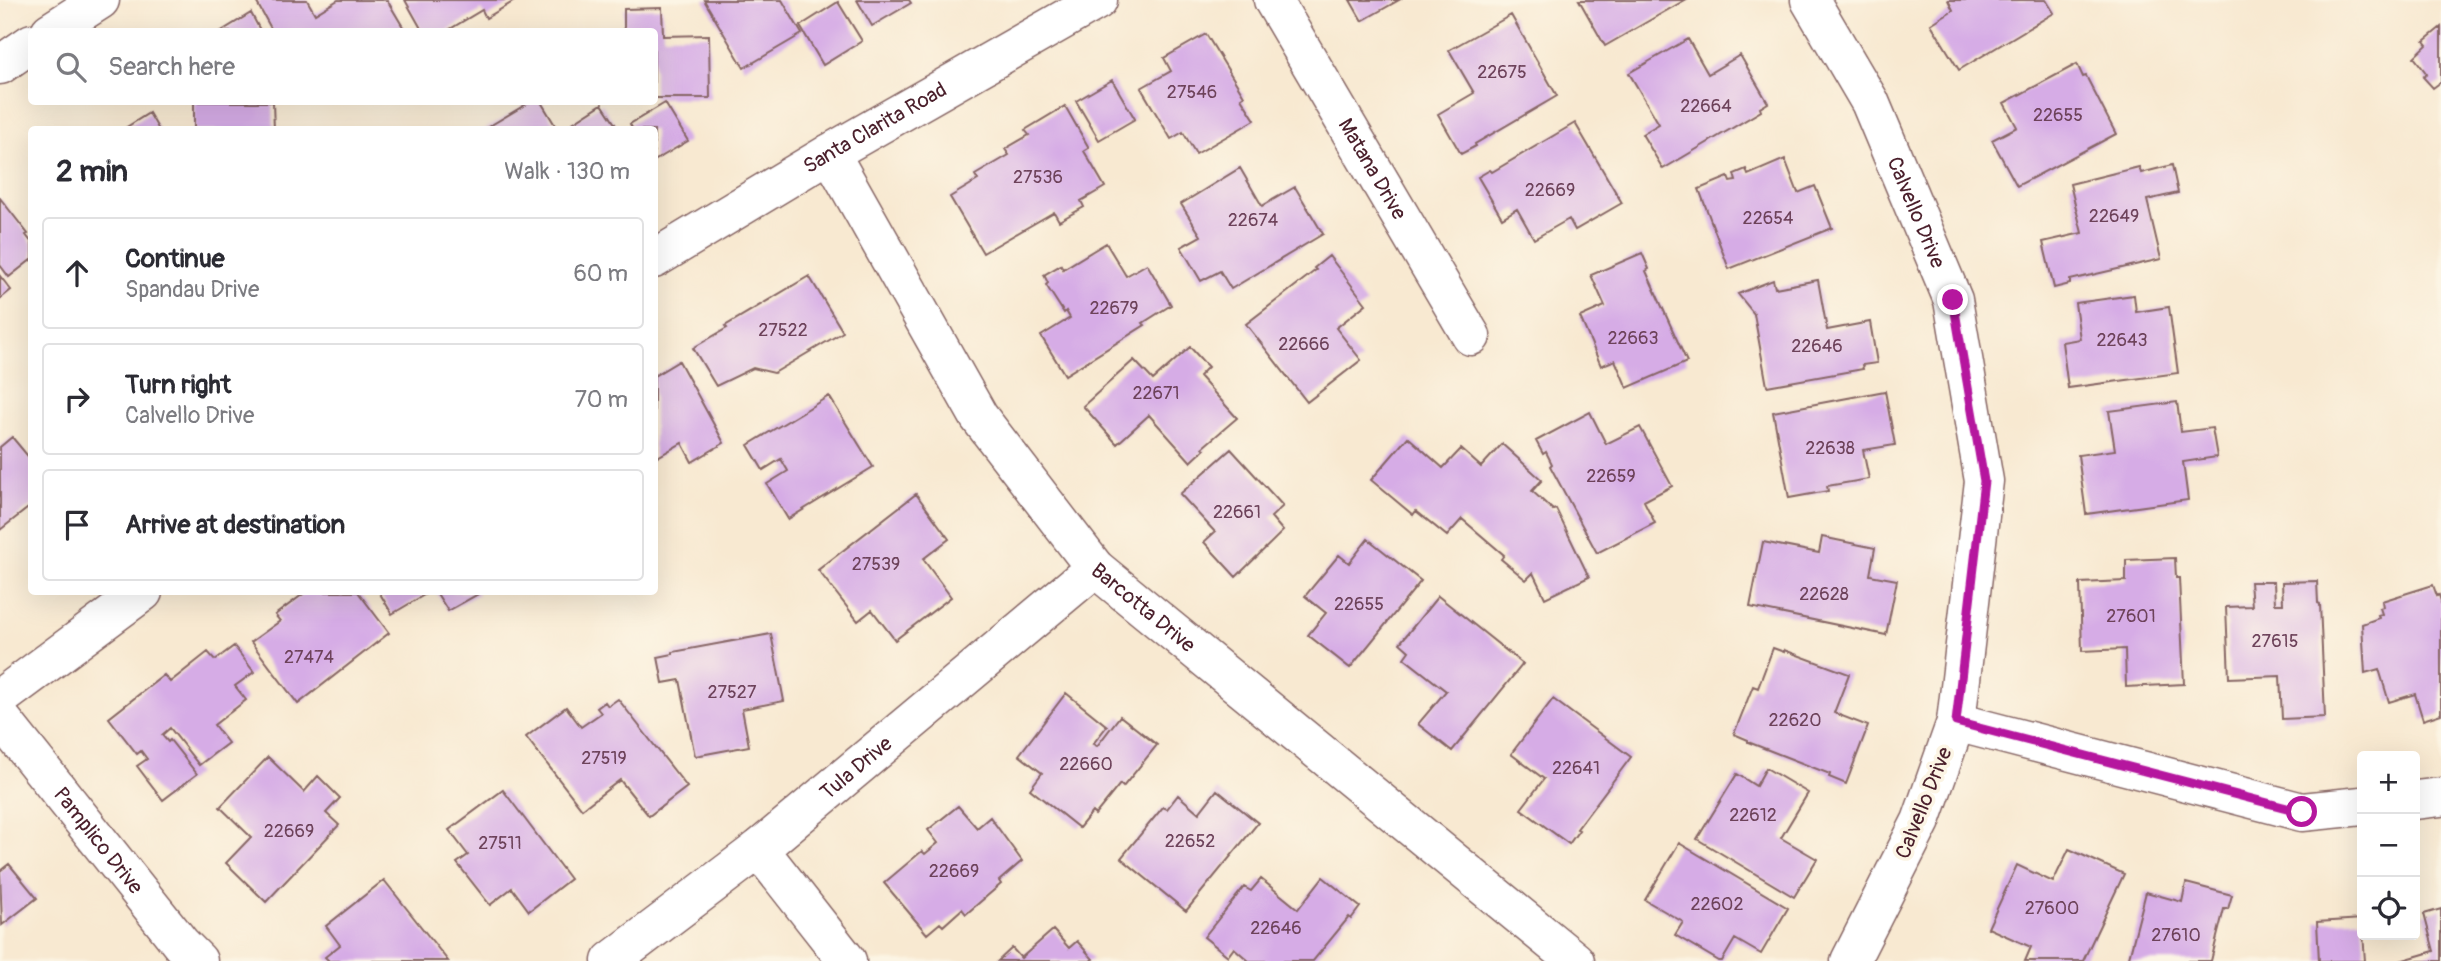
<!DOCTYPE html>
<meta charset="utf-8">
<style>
:root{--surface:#fff;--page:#f2f2f3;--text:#2b2b33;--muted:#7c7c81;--line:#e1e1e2}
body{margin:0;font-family:Pangolin,sans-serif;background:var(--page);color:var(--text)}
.controls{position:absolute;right:21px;bottom:21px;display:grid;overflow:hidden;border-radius:7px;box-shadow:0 7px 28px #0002}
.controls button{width:63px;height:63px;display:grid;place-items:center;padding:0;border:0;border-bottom:2px solid var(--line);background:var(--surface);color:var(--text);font:35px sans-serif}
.stop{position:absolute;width:21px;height:21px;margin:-16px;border:5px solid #b5179e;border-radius:50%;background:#fff}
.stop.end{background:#b5179e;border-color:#fff;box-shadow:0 2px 7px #0008}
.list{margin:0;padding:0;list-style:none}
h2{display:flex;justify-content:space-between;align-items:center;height:91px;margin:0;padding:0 28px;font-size:30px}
h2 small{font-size:23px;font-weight:400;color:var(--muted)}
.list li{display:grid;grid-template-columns:46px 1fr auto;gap:21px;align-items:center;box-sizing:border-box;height:112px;margin:0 14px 14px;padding:0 14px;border:2px solid var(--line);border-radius:7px}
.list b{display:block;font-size:26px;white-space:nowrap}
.list p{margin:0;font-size:23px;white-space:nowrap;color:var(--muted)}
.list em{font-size:23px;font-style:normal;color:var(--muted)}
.icon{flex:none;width:38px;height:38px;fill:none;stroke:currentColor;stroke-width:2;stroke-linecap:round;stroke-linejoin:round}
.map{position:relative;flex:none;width:2441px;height:961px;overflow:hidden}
.search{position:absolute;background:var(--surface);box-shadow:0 7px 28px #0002;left:28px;top:28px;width:630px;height:77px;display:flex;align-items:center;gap:18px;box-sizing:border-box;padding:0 24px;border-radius:7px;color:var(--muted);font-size:26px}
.panel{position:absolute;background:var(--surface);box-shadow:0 7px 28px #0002;left:28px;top:126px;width:630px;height:469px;border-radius:7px}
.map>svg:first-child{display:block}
.building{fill:#d6ace6}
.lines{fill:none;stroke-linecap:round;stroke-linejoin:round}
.minor-casing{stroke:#876665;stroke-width:41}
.tertiary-casing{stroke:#876665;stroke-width:41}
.minor{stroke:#fff;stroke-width:38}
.tertiary{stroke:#fff;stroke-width:38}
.route{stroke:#b5179e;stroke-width:9}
.labels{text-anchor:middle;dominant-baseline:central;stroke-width:7;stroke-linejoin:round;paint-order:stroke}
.number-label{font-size:18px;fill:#6d425a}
.street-label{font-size:21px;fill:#4a1f2b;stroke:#fcf5e5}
</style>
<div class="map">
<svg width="2441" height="961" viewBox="0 0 2441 961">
<rect width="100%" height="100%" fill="#fcf5e5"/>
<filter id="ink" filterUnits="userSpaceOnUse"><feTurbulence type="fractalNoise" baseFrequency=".0143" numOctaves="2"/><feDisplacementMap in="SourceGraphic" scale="14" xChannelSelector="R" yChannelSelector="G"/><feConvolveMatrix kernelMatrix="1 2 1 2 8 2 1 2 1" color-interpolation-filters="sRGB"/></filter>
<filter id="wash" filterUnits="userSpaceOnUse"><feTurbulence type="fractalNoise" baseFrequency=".00686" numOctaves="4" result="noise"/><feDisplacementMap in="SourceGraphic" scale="28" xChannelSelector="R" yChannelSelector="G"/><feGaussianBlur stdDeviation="1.57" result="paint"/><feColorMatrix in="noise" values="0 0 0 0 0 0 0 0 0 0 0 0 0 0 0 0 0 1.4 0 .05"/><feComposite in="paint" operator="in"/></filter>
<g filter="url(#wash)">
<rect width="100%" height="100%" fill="#f8e9d1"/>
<g id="blocks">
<!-- building -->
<path class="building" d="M 262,0 L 307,0 L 315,14 L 338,0 L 387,0 L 406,32 L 273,32 L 257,3 Z
M 405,0 L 516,0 L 486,18 L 482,10 L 445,32 L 423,32 Z
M 704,0 L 782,0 L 802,34 L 744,68 Z
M 857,0 L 909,0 L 911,3 L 872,26 Z
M 1350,0 L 1399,0 L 1362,21 Z
M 1579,0 L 1685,0 L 1605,46 Z
M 1948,0 L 2046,0 L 2054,13 L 1959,70 L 1931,24 L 1953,10 Z
M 838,2 L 862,41 L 823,65 L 800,26 Z
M 662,8 L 663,36 L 709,35 L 710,98 L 654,98 L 654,32 L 624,32 L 624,9 Z
M 251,13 L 261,32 L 220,32 Z
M 1511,15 L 1557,96 L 1475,144 L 1476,146 L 1461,154 L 1438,114 L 1474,93 L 1449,50 Z
M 2441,27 L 2441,82 L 2433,88 L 2423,77 L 2427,74 L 2414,57 L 2427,45 L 2424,41 Z
M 1206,34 L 1244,96 L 1241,98 L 1255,120 L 1196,154 L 1183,132 L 1171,139 L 1141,88 L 1171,71 L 1164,58 Z
M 1688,39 L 1708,74 L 1740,55 L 1768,103 L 1760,108 L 1761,111 L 1663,169 L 1642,134 L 1659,124 L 1629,73 Z
M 2077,64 L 2083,77 L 2086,76 L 2116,134 L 2017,186 L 1992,140 L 2017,127 L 2004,103 Z
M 1112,80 L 1135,119 L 1099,140 L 1076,101 Z
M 194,102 L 273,102 L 274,130 L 194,130 Z
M 530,102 L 541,102 L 558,130 L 483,130 Z
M 665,103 L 688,141 L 654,161 L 654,130 L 633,130 L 630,124 Z
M 602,104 L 619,130 L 575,130 L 571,124 Z
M 1065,106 L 1089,148 L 1084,151 L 1105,187 L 1081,201 L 1084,207 L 1059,221 L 1054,212 L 983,253 L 950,197 L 978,180 L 975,175 L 1009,155 L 1005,149 L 1029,135 L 1025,130 Z
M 149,113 L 159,130 L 122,130 Z
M 1575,123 L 1622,203 L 1575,230 L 1569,219 L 1534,239 L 1517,209 L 1502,218 L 1478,177 L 1490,170 L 1492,172 Z
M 1785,159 L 1798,193 L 1815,186 L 1832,228 L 1729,269 L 1699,189 L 1728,177 L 1730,182 L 1736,181 L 1734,174 L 1746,169 L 1748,175 Z
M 2172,165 L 2178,193 L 2147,200 L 2161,259 L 2070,280 L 2070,284 L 2054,288 L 2043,242 L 2082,233 L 2070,184 L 2139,167 L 2141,173 Z
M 1240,168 L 1262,206 L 1295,187 L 1323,234 L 1231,289 L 1220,271 L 1201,281 L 1181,247 L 1201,236 L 1181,204 Z
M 0,198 L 28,234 L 26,235 L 32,243 L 32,259 L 9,277 L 0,265 Z
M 1106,243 L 1126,276 L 1147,264 L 1171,305 L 1143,323 L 1145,325 L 1065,375 L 1041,336 L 1070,318 L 1066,311 L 1064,313 L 1046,285 L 1048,283 L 1044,275 L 1061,265 L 1063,269 Z
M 1642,253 L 1649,269 L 1646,271 L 1687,362 L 1627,388 L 1615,360 L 1601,366 L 1580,317 L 1605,306 L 1591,275 Z
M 1329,256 L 1366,304 L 1336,328 L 1361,360 L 1307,402 L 1246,324 L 1316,270 L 1314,268 Z
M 0,276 L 11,290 L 0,299 Z
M 809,276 L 843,332 L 774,373 L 753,368 L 716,386 L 693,348 L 727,328 L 725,326 Z
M 1773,280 L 1775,288 L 1818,280 L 1827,330 L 1870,322 L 1877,363 L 1862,365 L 1863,369 L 1767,386 L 1754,314 L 1738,294 Z
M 2134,295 L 2136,312 L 2169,307 L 2178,373 L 2068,388 L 2062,342 L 2080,339 L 2075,303 Z
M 1190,347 L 1208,367 L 1199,376 L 1237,418 L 1203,447 L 1205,449 L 1191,462 L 1149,415 L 1117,444 L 1083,406 L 1134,360 L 1153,380 Z
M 679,361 L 724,443 L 692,462 L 682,443 L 654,459 L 654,376 Z
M 1885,391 L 1895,445 L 1863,450 L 1869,479 L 1827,486 L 1828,491 L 1789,498 L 1773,412 Z
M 829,396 L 873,467 L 788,519 L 767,484 L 788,471 L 781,459 L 763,470 L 748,445 Z
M 2177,402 L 2181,432 L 2212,428 L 2217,457 L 2183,462 L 2188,500 L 2086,514 L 2078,455 L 2115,450 L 2109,411 Z
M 1590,412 L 1606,444 L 1640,427 L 1672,486 L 1644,501 L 1655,523 L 1597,553 L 1550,466 L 1552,464 L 1546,452 L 1543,454 L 1536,441 Z
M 12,437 L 32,461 L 32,505 L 0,530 L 0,447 Z
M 1408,437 L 1443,468 L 1461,449 L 1481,467 L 1502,444 L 1542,480 L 1532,491 L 1553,510 L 1556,509 L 1589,577 L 1545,598 L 1533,573 L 1526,580 L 1501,559 L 1504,555 L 1462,519 L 1447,536 L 1416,511 L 1413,515 L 1371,480 Z
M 1231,449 L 1283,506 L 1271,517 L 1283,531 L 1236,577 L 1204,542 L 1215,532 L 1180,494 Z
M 916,494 L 949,539 L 923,559 L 951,597 L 895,640 L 872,610 L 858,621 L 818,570 Z
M 1822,537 L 1875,548 L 1870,575 L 1897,580 L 1886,635 L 1750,607 L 1763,542 L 1819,553 Z
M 1368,539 L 1421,581 L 1350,668 L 1308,635 L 1326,613 L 1305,596 L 1339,555 L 1349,563 Z
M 2175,558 L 2176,578 L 2179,578 L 2184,684 L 2126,687 L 2125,649 L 2082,651 L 2080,583 L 2126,581 L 2126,560 Z
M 2317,581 L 2318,603 L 2320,604 L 2325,717 L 2282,719 L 2280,676 L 2229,678 L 2226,607 L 2252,606 L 2250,582 L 2274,582 L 2275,604 L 2283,604 L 2282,582 Z
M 2433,585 L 2437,596 L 2439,595 L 2441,601 L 2441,714 L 2423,720 L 2415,694 L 2389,702 L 2379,669 L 2365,673 L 2362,624 L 2379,618 L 2378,615 L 2382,614 L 2380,608 L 2383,607 L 2382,601 Z
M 306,592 L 358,592 L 389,633 L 298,704 L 251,642 L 280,621 L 275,615 Z
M 379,592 L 429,592 L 392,614 Z
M 436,592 L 477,592 L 478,594 L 448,611 Z
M 1438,596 L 1523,664 L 1452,751 L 1418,724 L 1446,691 L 1404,658 L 1409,651 L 1400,643 Z
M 771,634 L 784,701 L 742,709 L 749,746 L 695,756 L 680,680 L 663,683 L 658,657 L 673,654 L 673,652 Z
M 234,646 L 254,672 L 235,686 L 246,700 L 214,725 L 228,743 L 199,765 L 170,728 L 162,735 L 168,742 L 170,740 L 197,774 L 163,800 L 137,766 L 147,759 L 141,751 L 137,754 L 109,718 L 164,675 L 170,682 L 208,652 L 215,660 Z
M 1773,648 L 1784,652 L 1784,650 L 1849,674 L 1834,713 L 1868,726 L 1846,784 L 1829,777 L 1830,774 L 1748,742 L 1748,740 L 1734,734 L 1753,686 L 1758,688 Z
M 1066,693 L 1107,726 L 1093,744 L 1097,746 L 1120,716 L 1157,745 L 1123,787 L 1120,784 L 1095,815 L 1092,812 L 1079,828 L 1030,789 L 1042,773 L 1019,755 Z
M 618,699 L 687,787 L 649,816 L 620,780 L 582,809 L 526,737 L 566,707 L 581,727 L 601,713 L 597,708 L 605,702 L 608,706 Z
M 1553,699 L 1631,757 L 1577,829 L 1579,830 L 1569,844 L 1521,809 L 1544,779 L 1511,754 Z
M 268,757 L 304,792 L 318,776 L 340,798 L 326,813 L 339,825 L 266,902 L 226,863 L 251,837 L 220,807 Z
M 1766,768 L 1808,793 L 1781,838 L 1817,859 L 1794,897 L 1697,839 L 1737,774 L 1756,786 Z
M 503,790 L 570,879 L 529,911 L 512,888 L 490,905 L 457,863 L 468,855 L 449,830 Z
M 1217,790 L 1258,823 L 1186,911 L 1121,858 L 1163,807 L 1167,809 L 1178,795 L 1199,813 Z
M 958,806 L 977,828 L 990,817 L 1022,861 L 999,881 L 1001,884 L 966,914 L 962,909 L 943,926 L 940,923 L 927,934 L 884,883 L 922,851 L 925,854 L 938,843 L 928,830 Z
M 1679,843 L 1788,908 L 1761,954 L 1735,939 L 1722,961 L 1719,961 L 1675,935 L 1683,922 L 1645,900 Z
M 2069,849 L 2124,874 L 2083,961 L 2025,961 L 2031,947 L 1988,928 L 2017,865 L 2053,882 Z
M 9,864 L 37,898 L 2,925 L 0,871 Z
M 1323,877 L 1360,907 L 1351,919 L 1349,917 L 1313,961 L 1249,961 L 1234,948 L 1228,956 L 1204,937 L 1244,887 L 1251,891 L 1261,879 L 1298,909 Z
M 384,880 L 448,961 L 329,961 L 325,957 L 340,945 L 326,926 Z
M 2186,883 L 2232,895 L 2228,909 L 2224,909 L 2211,961 L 2128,961 L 2146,892 L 2182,902 Z
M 2441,909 L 2441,961 L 2400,961 L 2434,951 L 2424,914 Z
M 2362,919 L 2365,961 L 2319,961 L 2317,922 Z
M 1053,930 L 1069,948 L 1077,941 L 1093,959 L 1090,961 L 998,961 L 1012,948 L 1021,958 Z"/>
</g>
</g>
<g filter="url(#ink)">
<use href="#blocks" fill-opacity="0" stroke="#876665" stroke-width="2"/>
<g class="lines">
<!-- minor casing -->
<g class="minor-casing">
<g id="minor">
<path id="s1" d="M 1273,0 L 1471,336"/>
<path id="s2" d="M 1810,0 L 1870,102 L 1953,300 L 1984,481 L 1956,722 L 1921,821 L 1850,961"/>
<path d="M 50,32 L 100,0"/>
<path d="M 0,65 L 32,43"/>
<path id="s3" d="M 830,153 L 979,417 L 1095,568 L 1575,961"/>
<path id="s4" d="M 654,259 L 830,153 L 1098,0"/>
<path d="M 0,698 L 143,592"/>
<path d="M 1956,722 L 2302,812 L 2362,806"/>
<path d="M 2415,800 L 2441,797"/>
<path d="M 759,849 L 847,961"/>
<path id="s5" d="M 611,961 L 759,849 L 1095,568"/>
</g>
</g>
<!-- tertiary casing -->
<g class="tertiary-casing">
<g id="tertiary">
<path id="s6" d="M 0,717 L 181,944 L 198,961"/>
</g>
</g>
<!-- minor -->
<use href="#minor" class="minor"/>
<!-- tertiary -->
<use href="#tertiary" class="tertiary"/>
</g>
</g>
<g class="lines" filter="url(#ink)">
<!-- route -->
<path class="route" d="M 1953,300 L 1984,481 L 1956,722 L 2302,812"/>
</g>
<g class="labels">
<!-- number labels -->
<g class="number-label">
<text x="1502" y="72">22675</text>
<text x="1192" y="92">27546</text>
<text x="1706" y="106">22664</text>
<text x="2058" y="115">22655</text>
<text x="1038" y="177">27536</text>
<text x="1550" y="190">22669</text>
<text x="2114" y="216">22649</text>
<text x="1768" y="218">22654</text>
<text x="1253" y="220">22674</text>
<text x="1114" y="308">22679</text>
<text x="783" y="330">27522</text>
<text x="1633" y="338">22663</text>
<text x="2122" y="340">22643</text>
<text x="1304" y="344">22666</text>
<text x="1817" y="346">22646</text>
<text x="1156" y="393">22671</text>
<text x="1830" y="448">22638</text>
<text x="1611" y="476">22659</text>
<text x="1237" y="512">22661</text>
<text x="876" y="564">27539</text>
<text x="1824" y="594">22628</text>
<text x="1359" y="604">22655</text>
<text x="2131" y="616">27601</text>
<text x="2275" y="641">27615</text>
<text x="309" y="657">27474</text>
<text x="732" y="692">27527</text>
<text x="1795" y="720">22620</text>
<text x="604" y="758">27519</text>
<text x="1086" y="764">22660</text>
<text x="1576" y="768">22641</text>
<text x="1753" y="815">22612</text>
<text x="289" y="831">22669</text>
<text x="1190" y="841">22652</text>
<text x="500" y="843">27511</text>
<text x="954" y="871">22669</text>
<text x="1717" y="904">22602</text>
<text x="2052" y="908">27600</text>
<text x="1276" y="928">22646</text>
<text x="2176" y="935">27610</text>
</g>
<!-- street labels -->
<g class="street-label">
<text stroke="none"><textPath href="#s4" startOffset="257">Santa Clarita Road</textPath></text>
<text stroke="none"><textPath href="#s1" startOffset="196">Matana Drive</textPath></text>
<text stroke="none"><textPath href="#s2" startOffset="238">Calvello Drive</textPath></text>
<text stroke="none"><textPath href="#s3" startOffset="556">Barcotta Drive</textPath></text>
<text stroke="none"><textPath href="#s5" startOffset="312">Tula Drive</textPath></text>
<text transform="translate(1924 803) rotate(-68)">Calvello Drive</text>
<text stroke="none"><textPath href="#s6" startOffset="158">Pamplico Drive</textPath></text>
</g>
</g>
</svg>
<div class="controls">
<button>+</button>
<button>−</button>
<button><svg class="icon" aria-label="locate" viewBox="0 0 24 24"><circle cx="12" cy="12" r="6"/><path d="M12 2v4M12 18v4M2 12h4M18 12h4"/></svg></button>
</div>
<div class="stop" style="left:2302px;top:812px"></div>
<div class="stop end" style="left:1953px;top:300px"></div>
<div class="search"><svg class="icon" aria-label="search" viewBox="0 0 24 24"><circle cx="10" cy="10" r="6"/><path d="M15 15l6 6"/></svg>Search here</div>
<section class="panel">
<h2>2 min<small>Walk · 130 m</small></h2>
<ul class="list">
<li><svg class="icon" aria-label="ahead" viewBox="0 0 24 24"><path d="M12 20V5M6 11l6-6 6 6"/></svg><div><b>Continue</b><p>Spandau Drive</p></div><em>60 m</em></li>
<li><svg class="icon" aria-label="right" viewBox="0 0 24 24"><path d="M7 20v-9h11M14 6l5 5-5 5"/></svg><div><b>Turn right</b><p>Calvello Drive</p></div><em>70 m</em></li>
<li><svg class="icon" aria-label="arrive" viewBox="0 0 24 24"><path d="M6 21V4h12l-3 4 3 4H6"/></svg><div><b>Arrive at destination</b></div></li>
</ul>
</section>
</div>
